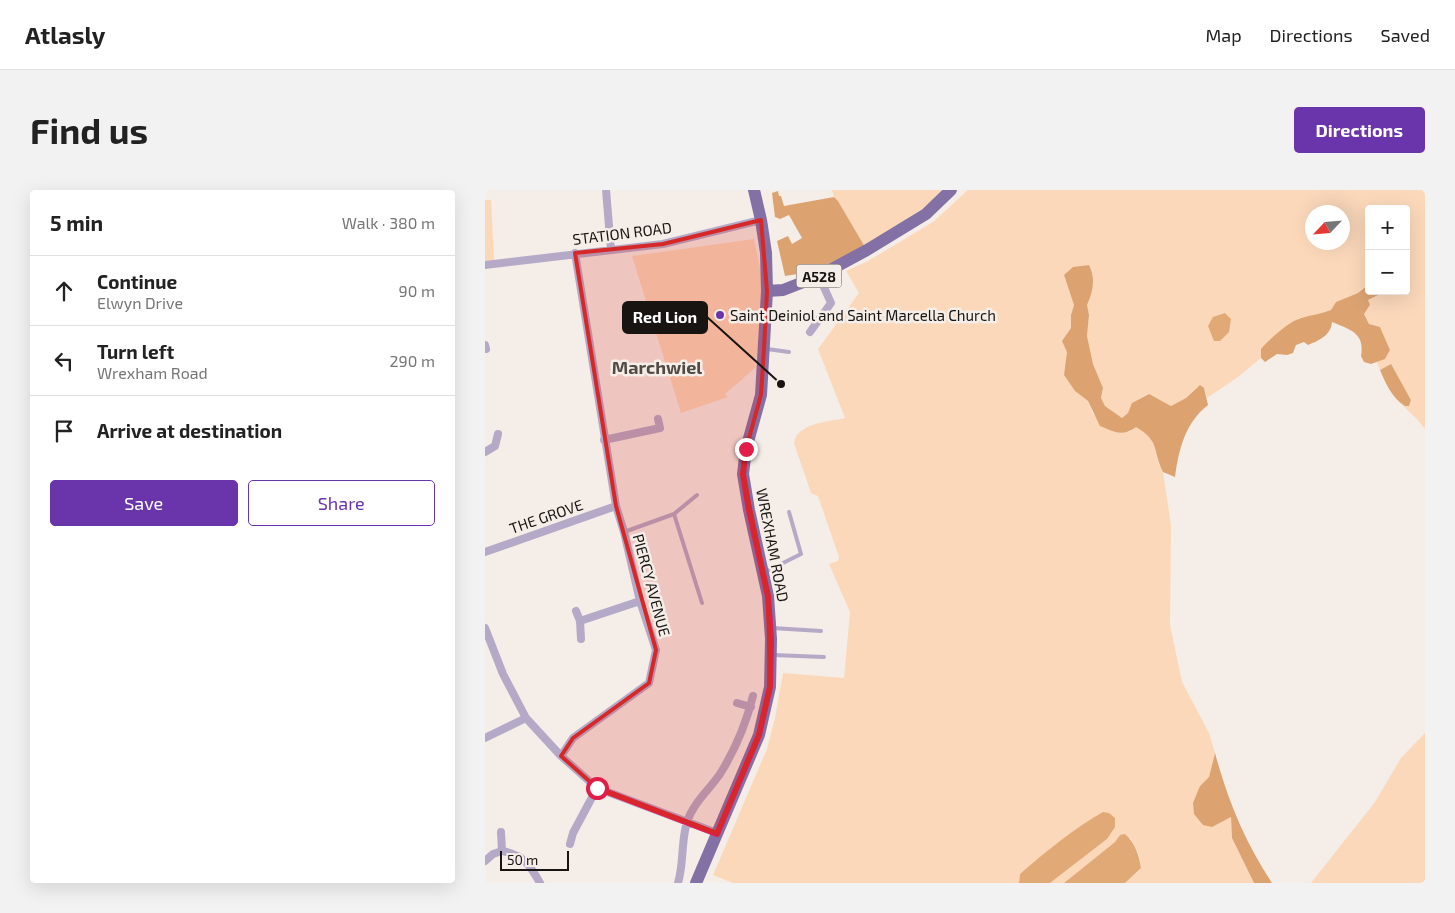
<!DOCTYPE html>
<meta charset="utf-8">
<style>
:root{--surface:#fff;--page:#f2f2f2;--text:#222;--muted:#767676;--line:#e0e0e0;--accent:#6a34ab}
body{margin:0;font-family:"Exo 2",sans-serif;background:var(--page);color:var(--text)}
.controls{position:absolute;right:15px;top:15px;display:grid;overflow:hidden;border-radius:5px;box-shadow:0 5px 20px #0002}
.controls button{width:45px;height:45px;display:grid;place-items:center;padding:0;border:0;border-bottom:1px solid var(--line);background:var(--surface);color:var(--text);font:25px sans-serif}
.compass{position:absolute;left:820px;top:15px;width:45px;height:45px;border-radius:50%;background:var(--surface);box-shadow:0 5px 20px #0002;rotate:244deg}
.scale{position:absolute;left:15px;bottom:12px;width:69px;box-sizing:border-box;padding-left:5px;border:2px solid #171412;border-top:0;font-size:14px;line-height:18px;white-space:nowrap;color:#171412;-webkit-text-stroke:4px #f5ede7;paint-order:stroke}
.stop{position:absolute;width:15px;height:15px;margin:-11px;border:4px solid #e11d48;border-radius:50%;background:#fff}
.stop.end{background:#e11d48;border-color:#fff;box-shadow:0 1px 5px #0008}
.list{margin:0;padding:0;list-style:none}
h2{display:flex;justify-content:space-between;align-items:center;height:65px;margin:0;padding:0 20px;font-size:21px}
h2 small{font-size:16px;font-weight:400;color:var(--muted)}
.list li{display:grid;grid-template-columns:32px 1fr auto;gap:15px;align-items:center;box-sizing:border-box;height:70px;padding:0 20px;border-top:1px solid var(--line)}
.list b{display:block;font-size:19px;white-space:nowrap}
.list p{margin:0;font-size:16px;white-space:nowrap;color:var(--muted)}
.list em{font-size:16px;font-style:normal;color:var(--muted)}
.actions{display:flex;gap:10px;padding:15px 20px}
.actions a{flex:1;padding:11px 0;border:1px solid var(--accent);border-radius:5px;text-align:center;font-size:18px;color:var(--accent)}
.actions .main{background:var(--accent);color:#fff}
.icon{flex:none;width:28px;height:28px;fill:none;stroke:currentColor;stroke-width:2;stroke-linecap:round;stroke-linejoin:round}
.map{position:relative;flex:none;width:940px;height:693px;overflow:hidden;border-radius:5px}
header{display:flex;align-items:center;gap:30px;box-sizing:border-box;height:70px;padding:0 25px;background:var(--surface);border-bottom:1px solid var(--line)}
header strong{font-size:24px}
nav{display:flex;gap:28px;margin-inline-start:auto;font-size:18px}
.intro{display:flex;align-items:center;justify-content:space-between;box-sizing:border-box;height:120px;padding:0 30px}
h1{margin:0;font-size:35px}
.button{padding:12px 22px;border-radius:5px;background:var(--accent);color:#fff;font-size:18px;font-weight:700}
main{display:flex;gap:30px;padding:0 30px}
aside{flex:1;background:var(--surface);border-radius:5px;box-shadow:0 5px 20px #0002}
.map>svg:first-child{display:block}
.green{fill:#fbd8ba;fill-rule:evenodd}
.forest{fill:#dca371}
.water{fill:#e1a976}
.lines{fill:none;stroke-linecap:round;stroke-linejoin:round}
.service{stroke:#b4aac7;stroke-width:4}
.minor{stroke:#b4aac7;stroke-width:8}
.primary{stroke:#8370a4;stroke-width:12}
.route{stroke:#e11d48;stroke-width:6}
.marked{fill:#d62828;fill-opacity:0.2;stroke:#d62828;stroke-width:4;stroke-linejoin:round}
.poi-dot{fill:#6a34ab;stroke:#f5ede7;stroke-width:2}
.labels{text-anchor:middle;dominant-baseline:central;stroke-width:5;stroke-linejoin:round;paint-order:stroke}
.shield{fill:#f5ede7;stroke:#5a5552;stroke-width:1}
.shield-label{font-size:14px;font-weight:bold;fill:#171412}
.street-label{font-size:15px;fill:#171412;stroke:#f5ede7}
.poi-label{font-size:15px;fill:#171412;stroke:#f5ede7;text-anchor:start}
.quarter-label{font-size:18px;font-weight:bold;fill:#514b46;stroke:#f5ede7}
.leader{fill:none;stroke:#171412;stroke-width:2}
.callout-dot{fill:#171412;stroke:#f5ede7;stroke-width:2}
.callout{fill:#171412;stroke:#171412;stroke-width:2}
.callout-label{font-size:16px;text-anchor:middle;font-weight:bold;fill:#fff}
</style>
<header>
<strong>Atlasly</strong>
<nav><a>Map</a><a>Directions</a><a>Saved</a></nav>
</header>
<div class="intro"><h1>Find us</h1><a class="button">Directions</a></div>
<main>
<aside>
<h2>5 min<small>Walk · 380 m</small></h2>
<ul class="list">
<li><svg class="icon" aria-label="ahead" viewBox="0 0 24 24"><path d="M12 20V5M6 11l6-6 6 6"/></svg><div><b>Continue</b><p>Elwyn Drive</p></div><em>90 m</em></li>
<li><svg class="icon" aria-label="left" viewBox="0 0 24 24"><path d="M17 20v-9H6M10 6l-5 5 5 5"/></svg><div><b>Turn left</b><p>Wrexham Road</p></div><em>290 m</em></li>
<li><svg class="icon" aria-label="arrive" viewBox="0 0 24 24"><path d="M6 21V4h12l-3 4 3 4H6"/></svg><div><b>Arrive at destination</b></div></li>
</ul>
<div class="actions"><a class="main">Save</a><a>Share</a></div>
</aside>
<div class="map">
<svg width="940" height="693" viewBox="0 0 940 693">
<rect width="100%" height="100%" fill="#f5ede7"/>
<!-- green -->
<path class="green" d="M 347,0 L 460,0 L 449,11 L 380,57 L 353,11 L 349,7 Z
M 483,0 L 940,0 L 940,239 L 932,229 L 915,213 L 920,216 L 924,216 L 926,210 L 906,175 L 895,180 L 892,172 L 900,168 L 905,160 L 895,137 L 884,134 L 879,124 L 885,116 L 883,110 L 901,101 L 921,101 L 921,19 L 884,19 L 884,95 L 873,103 L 851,112 L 846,120 L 835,124 L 814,128 L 776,159 L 776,168 L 753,187 L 722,208 L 719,198 L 712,197 L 701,208 L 686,216 L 663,204 L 647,213 L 643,223 L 637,228 L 620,216 L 616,208 L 618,198 L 608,174 L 602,146 L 604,125 L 601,115 C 608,101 611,89 604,75 L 596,76 L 579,85 L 589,115 L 586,125 L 586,138 L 581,145 L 583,162 L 579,185 L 590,201 L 603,211 L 608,224 L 644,242 L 651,236 L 664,245 L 672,260 L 673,272 L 678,282 L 686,335 L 685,435 L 697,492 L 724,543 L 730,563 L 724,587 L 715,596 L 738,631 L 746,627 L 747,648 L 769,693 L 640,693 L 656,678 L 654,665 L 646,649 L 635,645 L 630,652 L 579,693 L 565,693 L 622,649 L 606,629 L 535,684 L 534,693 L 248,693 L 228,685 L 282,559 L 290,528 L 298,483 L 359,488 L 365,422 L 344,374 L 353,371 L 354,367 L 333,306 L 326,303 L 309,253 C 312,233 343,232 360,228 L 333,159 L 374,103 L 361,81 L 383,71 L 448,32 ZM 828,22 L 858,22 L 858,52 L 828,52 Z
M 0,10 L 6,10 L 9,71 L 0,72 Z
M 269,49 L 278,92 L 274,163 L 269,171 L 271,177 L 240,204 L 243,207 L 196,223 L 147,66 Z
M 940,543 L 940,693 L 826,693 L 890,612 L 916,568 Z"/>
<!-- forest -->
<path class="forest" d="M 293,1 L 294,6 L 296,6 L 299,16 L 349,7 L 353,11 L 380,57 L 338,80 L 300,86 L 292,51 L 303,46 L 307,54 L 317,48 L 304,25 L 295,29 L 290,27 L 287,3 Z
M 604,75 C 611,89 608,101 602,115 L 604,125 L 602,146 L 608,174 L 618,198 L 616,208 L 620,216 L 637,228 L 643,223 L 647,213 L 664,204 L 686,216 L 701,208 L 715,195 L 719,198 L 723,215 C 700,233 694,259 690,287 L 678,282 C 667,260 676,252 651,237 C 637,247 630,242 615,236 L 603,211 L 590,201 L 579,185 L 582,162 L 577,151 L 586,138 L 586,125 L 589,115 L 579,85 L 588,77 Z
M 883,95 L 884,101 L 901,101 L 883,110 L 885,115 L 879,124 L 884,134 L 895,137 L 905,160 L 900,169 L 886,174 L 879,172 L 876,166 C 880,143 866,140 847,132 C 846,145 835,150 823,155 L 819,152 L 811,155 L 808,163 L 802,165 L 792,164 L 780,172 L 776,168 L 776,159 C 785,149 803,132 816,128 C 826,125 836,124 846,120 L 851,112 L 873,103 Z
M 906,174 L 926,210 L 924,216 L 920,216 C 907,208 901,194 895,180 Z
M 730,563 C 743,611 760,652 787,693 L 769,693 L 747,648 L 746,627 L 727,637 L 718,635 L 709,624 L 708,613 L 715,596 L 724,587 Z"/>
<!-- water -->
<path class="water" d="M 740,123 L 746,129 L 744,142 L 735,151 L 729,151 L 723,136 L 728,127 Z
M 618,622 L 624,623 L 630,628 L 630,637 L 622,649 L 565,693 L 534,693 L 535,684 C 560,662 590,638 618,622 Z
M 640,644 C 650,653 654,665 656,678 L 640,693 L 579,693 L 630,652 L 635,645 Z"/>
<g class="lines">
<!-- service -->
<path class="service" d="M 282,159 L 304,162
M 189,324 L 217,413
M 139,342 L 189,324 L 212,305
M 280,382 L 316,364 L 304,322
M 287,438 L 336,441
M 288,465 L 339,467"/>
<!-- minor -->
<path class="minor" d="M 121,0 L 126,60
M 0,75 L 178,54 L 276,30
M 325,142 L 346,113 L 334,86
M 0,155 L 1,159
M 119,250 L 175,238 L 173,229
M 0,262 L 10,256 L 13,244
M 0,362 L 131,316
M 91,421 L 95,431
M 0,438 L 18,484 L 41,528 L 76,566 L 112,598 L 232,643
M 96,449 L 95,431 L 155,411
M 252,513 L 266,517
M 0,548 L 41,528
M 76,566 L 88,548 L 164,493 L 171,460 L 155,411 L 139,342 L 131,316 L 90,63
M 85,654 L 88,643 L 112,598
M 17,661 C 39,665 45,675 55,693
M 0,671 L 8,664 L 17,661 L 16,642
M 193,693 C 199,673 196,651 202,632 C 208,613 224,600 235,584 C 250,560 261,534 268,506"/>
<!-- primary -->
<path class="primary" d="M 282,101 L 298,100 L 334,86 L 382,60 L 441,24 L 466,0
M 211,693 L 274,545 L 285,497 L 286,449 L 283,406 L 264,320 L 258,284 L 261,259 L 276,205 L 282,101 L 281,63 L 276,30 L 269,0"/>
</g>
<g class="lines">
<!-- route -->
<path class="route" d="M 112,598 L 232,644 L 274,545 L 285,497 L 286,449 L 283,406 L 264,320 L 258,284 L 261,259"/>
</g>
<!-- marked area -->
<path class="marked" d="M 276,30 L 282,101 L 279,159 L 276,205 L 261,259 L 258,284 L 283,406 L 285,497 L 274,545 L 232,643 L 112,598 L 76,566 L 88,548 L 164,493 L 171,460 L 131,316 L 90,63 L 178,54 Z"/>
<!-- markers -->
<circle class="poi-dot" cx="235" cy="125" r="5"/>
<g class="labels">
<!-- shield labels -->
<rect class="shield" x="311.5" y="74.5" width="45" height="23" rx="4"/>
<g class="shield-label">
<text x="334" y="86">A528</text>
</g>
<!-- street labels -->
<g class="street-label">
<text transform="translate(137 43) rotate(-7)">STATION ROAD</text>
<text transform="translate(61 326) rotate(-19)">THE GROVE</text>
<text transform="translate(288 355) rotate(79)">WREXHAM ROAD</text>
<text transform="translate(167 395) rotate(75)">PIERCY AVENUE</text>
</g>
<!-- poi labels -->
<g class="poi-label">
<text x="245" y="125">Saint Deiniol and Saint Marcella Church</text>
</g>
<!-- quarter labels -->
<g class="quarter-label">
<text x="172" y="177">Marchwiel</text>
</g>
</g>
<!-- callouts -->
<path class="leader" d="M296 194L222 127"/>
<circle class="callout-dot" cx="296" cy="194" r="5"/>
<rect class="callout" x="138" y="112" width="84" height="31" rx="5"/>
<g class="callout-label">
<text x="180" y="133">Red Lion</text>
</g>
</svg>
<div class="controls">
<button>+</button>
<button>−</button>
</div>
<svg class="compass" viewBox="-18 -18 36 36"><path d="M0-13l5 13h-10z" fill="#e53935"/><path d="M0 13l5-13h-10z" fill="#767676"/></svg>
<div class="scale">50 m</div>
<div class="stop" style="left:112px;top:598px"></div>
<div class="stop end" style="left:261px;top:259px"></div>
</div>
</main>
